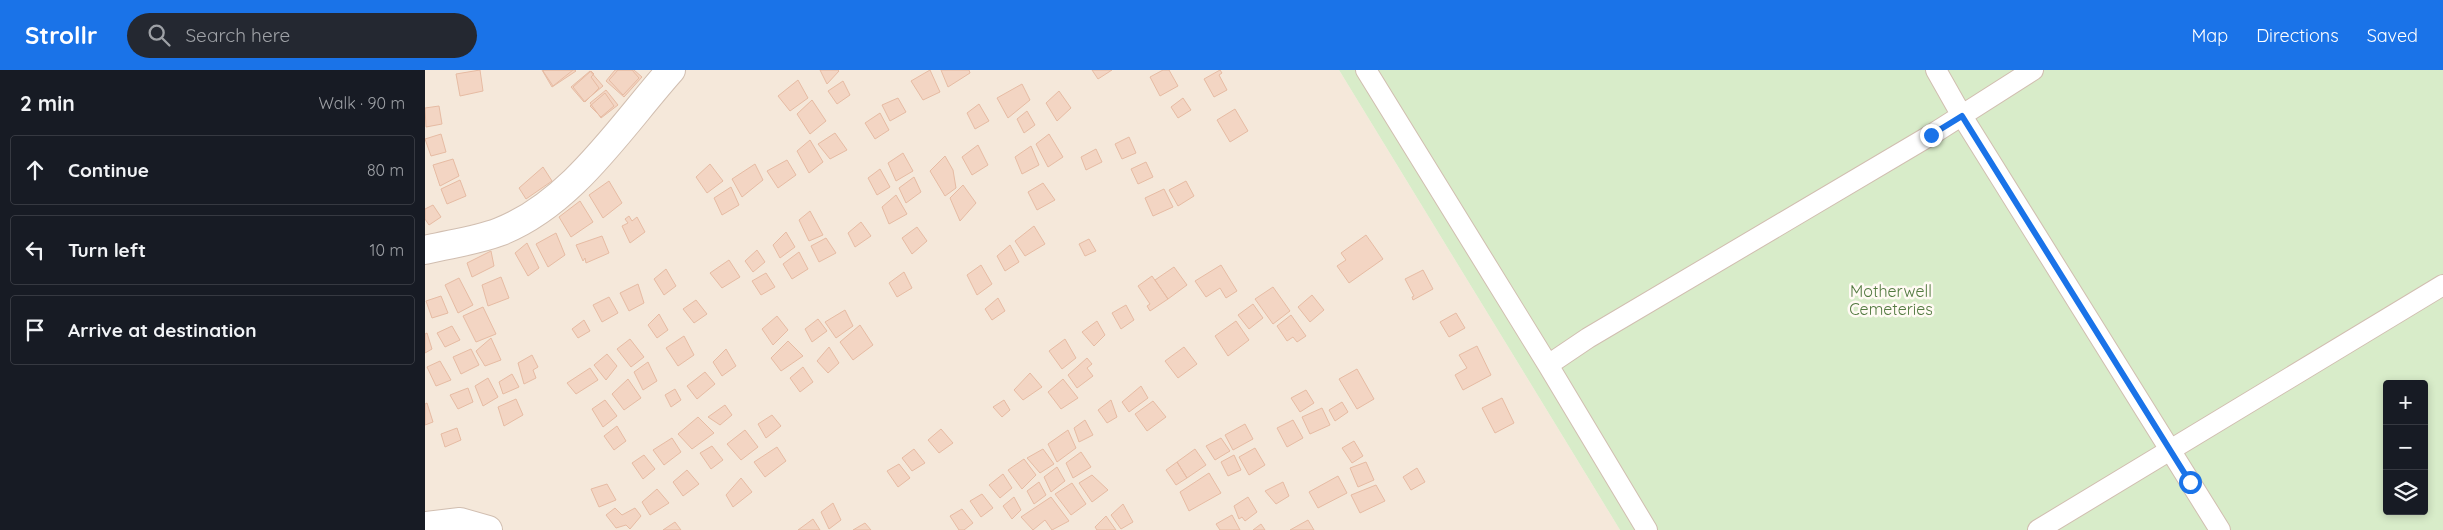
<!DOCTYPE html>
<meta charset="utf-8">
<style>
:root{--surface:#171b24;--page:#242831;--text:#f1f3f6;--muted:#9ea1a6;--line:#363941;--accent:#1a73e8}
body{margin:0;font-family:Quicksand,sans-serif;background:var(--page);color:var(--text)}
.controls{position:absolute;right:15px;bottom:15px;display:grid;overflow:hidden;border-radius:5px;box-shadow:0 2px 8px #0003}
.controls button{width:45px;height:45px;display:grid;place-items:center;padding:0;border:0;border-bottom:1px solid var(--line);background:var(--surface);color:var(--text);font:25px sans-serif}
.stop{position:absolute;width:15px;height:15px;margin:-11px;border:4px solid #1a73e8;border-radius:50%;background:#fff}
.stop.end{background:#1a73e8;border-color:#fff;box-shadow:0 1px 5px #0008}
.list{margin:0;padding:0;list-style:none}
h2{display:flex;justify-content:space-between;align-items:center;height:65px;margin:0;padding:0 20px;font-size:21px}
h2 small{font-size:16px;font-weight:400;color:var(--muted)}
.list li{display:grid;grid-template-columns:32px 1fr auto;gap:15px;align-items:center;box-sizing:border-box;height:70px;margin:0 10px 10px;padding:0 10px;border:1px solid var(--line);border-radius:5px}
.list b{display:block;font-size:19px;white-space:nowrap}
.list em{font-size:16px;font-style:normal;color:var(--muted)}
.icon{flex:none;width:28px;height:28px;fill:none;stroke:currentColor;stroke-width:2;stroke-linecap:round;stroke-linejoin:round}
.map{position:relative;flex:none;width:2018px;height:460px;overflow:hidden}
header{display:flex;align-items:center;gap:30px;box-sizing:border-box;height:70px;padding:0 25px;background:var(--accent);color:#fff}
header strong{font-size:24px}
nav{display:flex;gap:28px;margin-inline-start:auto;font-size:18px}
.search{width:350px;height:45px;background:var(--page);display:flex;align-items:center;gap:12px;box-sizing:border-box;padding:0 18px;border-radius:28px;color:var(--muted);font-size:19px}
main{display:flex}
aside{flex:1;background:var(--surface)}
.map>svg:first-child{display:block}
.residential{fill:#f5e8da}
.green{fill:#d8ecc9;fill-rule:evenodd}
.building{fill:#f3d5c3;stroke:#e6bba3}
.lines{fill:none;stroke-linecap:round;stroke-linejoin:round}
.service-casing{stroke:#d1beb0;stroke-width:22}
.minor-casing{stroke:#d1beb0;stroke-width:30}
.service{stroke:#fff;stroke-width:20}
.minor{stroke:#fff;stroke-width:28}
.route{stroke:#1a73e8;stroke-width:6}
.labels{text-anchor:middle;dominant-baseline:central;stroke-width:5;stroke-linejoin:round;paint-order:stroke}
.park-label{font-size:16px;fill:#537a41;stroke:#fffaf3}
</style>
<header>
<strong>Strollr</strong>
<div class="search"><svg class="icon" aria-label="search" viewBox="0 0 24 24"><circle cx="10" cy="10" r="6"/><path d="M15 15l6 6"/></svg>Search here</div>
<nav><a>Map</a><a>Directions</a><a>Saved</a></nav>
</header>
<main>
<aside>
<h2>2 min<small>Walk · 90 m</small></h2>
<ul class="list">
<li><svg class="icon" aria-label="ahead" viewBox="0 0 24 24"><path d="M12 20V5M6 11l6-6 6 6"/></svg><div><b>Continue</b></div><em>80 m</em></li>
<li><svg class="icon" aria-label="left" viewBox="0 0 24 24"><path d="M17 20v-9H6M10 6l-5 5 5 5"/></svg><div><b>Turn left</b></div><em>10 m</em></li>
<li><svg class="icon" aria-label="arrive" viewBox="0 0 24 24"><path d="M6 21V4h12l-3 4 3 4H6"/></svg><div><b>Arrive at destination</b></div></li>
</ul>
</aside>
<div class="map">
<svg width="2018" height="460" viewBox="0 0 2018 460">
<rect width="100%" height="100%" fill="#fdf6ec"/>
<!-- residential -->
<path class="residential" d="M 0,0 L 914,0 L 1195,460 L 0,460 Z"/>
<!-- green -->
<path class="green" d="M 914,0 L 2018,0 L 2018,460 L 1195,460 ZM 1962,314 L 1999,314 L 1999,441 L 1962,441 Z"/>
<!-- building -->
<path class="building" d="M 55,0 L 58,21 L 35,26 L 31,4 Z
M 117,0 L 150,0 L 151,1 L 127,17 Z
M 148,0 L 128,16 L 118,1 L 119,0 Z
M 190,0 L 209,0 L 217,7 L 199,27 L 181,11 Z
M 193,0 L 207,0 L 214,8 L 198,25 L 184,10 Z
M 395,0 L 413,0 L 414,1 L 402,14 Z
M 505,0 L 515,22 L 498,30 L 486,11 Z
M 516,0 L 544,0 L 545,3 L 523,17 Z
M 667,0 L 687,0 L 673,9 Z
M 738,0 L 744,0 L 753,16 L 735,26 L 725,7 Z
M 795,0 L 797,3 L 794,5 L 802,20 L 789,27 L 779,9 Z
M 165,1 L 178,16 L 159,32 L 146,17 Z
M 166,1 L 169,4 L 166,7 L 174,18 L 160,32 L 148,17 Z
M 373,10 L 383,28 L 365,41 L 353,26 Z
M 418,11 L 425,25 L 412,34 L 403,21 Z
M 597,14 L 605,30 L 583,48 L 572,28 Z
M 181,20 L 193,35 L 176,48 L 165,33 Z
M 634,21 L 646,38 L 632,51 L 621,33 Z
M 180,23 L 189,36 L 176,47 L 165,36 Z
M 473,28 L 481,42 L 465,51 L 457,35 Z
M 758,28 L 766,40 L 753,48 L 746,37 Z
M 387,30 L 401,51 L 385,64 L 372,44 Z
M 554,34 L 564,51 L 550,59 L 542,43 Z
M 14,36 L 17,54 L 1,57 L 0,38 Z
M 810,39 L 823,61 L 805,72 L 792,50 Z
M 602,41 L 610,55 L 599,63 L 592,49 Z
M 455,43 L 464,60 L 450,69 L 440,53 Z
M 410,63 L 422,80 L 405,89 L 393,74 Z
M 16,64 L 21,82 L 6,86 L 0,69 Z
M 624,64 L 638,87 L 623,97 L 611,74 Z
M 704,67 L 711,83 L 697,89 L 690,74 Z
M 385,70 L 398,92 L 384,103 L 372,81 Z
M 553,75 L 563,95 L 547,105 L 537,87 Z
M 606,76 L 614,95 L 597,104 L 590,87 Z
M 671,79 L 677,92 L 661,100 L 656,87 Z
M 478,83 L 488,101 L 471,111 L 463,93 Z
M 520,86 L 528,100 L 531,118 L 520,126 L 505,101 Z
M 28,89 L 34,106 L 15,116 L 8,95 Z
M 362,90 L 371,105 L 353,118 L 342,101 Z
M 721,92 L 728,107 L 713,114 L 706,99 Z
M 285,94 L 298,111 L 282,123 L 271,107 Z
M 330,94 L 338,110 L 317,127 L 307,109 Z
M 118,97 L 127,111 L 101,129 L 94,118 Z
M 455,99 L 465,117 L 452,125 L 443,108 Z
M 489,107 L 496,122 L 481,133 L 474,118 Z
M 35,110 L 41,126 L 22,134 L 16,119 Z
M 184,111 L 197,133 L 178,148 L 164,125 Z
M 761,111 L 769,126 L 753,136 L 744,120 Z
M 618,113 L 630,130 L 612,140 L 603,122 Z
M 538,115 L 551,133 L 535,151 L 525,128 Z
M 306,117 L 314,135 L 297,145 L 289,128 Z
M 739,119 L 748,137 L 728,146 L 720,128 Z
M 471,125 L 482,144 L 464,154 L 457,137 Z
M 155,131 L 168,152 L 146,167 L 134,147 Z
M 8,135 L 16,147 L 4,155 L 0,149 L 0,139 Z
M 385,141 L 398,165 L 384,171 L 374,150 Z
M 204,146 L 207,151 L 212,147 L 220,162 L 205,173 L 197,156 L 203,153 L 200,149 Z
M 436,152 L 446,166 L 430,177 L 423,163 Z
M 609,156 L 620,174 L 600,186 L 590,171 Z
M 492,157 L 502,171 L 487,184 L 477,168 Z
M 361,162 L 370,177 L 355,188 L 348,175 Z
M 131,163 L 140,185 L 123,197 L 111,174 Z
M 941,165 L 958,189 L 924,213 L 912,196 L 921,190 L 916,183 Z
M 177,166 L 184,183 L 161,193 L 160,188 L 158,191 L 151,175 Z
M 401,168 L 411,183 L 394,192 L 386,176 Z
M 664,169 L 671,181 L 660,186 L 654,174 Z
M 102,173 L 114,198 L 103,206 L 90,183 Z
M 585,175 L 594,192 L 580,201 L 572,186 Z
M 332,180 L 340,192 L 328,202 L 320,191 Z
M 66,181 L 69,196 L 47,207 L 42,193 Z
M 374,182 L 383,199 L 367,209 L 358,194 Z
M 304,190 L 315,207 L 297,218 L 285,203 Z
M 556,195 L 567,214 L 552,225 L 542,205 Z
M 796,195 L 812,221 L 801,228 L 795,218 L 781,227 L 770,211 Z
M 749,197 L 762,215 L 743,229 L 730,210 Z
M 241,199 L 251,216 L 239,225 L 229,209 Z
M 998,200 L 1008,219 L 988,230 L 987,227 L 989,226 L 980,209 Z
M 479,202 L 487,218 L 472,227 L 464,213 Z
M 341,203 L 350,217 L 336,225 L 327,211 Z
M 727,206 L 743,229 L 725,241 L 722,236 L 725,234 L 713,216 Z
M 76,207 L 84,228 L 63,236 L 57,215 Z
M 34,208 L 48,235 L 33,243 L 20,215 Z
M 213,214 L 219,233 L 204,241 L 195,223 Z
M 848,217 L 865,241 L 848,254 L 830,229 Z
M 887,225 L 899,240 L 885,252 L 873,237 Z
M 16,226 L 23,243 L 7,248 L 1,231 Z
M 184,227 L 193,243 L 177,252 L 168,235 Z
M 573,228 L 580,241 L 567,250 L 560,239 Z
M 271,230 L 282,244 L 269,253 L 258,239 Z
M 828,234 L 838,248 L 824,259 L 813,245 Z
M 701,235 L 709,250 L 696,259 L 687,243 Z
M 58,237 L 71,264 L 51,272 L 38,246 Z
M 420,240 L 428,256 L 411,268 L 400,252 Z
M 1031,243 L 1040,258 L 1024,267 L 1015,252 Z
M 234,244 L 243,260 L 232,268 L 223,255 Z
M 866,245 L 881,266 L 872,272 L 868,267 L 862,271 L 852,256 Z
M 352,246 L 363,260 L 348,275 L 337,259 Z
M 393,249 L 402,261 L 387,272 L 380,259 Z
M 159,250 L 165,261 L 153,268 L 147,259 Z
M 672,251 L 680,265 L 669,276 L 657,262 Z
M 811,251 L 824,270 L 803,286 L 790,266 Z
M 435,255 L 448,275 L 428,290 L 415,272 Z
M 27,256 L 35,270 L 20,277 L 12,263 Z
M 2,263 L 7,279 L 0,283 L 0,264 Z
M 259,266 L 269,285 L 253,296 L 241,278 Z
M 66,268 L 76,290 L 60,296 L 51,281 Z
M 205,269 L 219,287 L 206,297 L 192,279 Z
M 640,269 L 651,288 L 637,299 L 624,281 Z
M 363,271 L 378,286 L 356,301 L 346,288 Z
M 1052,276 L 1066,305 L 1038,320 L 1030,305 L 1042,298 L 1034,285 Z
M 404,277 L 414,293 L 403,303 L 392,291 Z
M 759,277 L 772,294 L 753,308 L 740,291 Z
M 46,279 L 54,295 L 36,304 L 28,287 Z
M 301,279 L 311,296 L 297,306 L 288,292 Z
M 182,284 L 192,296 L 181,310 L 169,295 Z
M 107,285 L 113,297 L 108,300 L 111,308 L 99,314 L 93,293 Z
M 662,288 L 667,294 L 662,298 L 668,306 L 652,318 L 643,305 Z
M 15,291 L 26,310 L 11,316 L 2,297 Z
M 223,292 L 232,311 L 218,320 L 209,302 Z
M 378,297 L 388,312 L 375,322 L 365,308 Z
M 165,298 L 173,310 L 151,324 L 142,313 Z
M 932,299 L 949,329 L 932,339 L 914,309 Z
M 280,302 L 290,314 L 272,329 L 262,316 Z
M 605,303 L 617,317 L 598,330 L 589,320 Z
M 87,304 L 94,317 L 78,324 L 74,312 Z
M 63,308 L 73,327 L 58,336 L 50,316 Z
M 203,309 L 216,328 L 199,340 L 187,324 Z
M 638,309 L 653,328 L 636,339 L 623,322 Z
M 716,316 L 723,328 L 704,342 L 697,332 Z
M 43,318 L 48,332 L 33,339 L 25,325 Z
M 250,319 L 256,330 L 246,337 L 240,325 Z
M 881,320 L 889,333 L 875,342 L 866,328 Z
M 1077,328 L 1089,353 L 1070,363 L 1057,338 Z
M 91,329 L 98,345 L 79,356 L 73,337 Z
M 180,330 L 192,346 L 178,357 L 167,339 Z
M 579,330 L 585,340 L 577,347 L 568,337 Z
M 686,330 L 692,347 L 682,353 L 673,340 Z
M 728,331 L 741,347 L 722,361 L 710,344 Z
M 917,332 L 923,342 L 910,351 L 904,340 Z
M 2,333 L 8,352 L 0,355 L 0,334 Z
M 300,335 L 307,345 L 295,355 L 283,347 Z
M 897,338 L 905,355 L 885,364 L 877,347 Z
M 347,345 L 356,356 L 341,368 L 333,354 Z
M 273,347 L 289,363 L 267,379 L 253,364 Z
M 660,350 L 668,365 L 654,372 L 649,358 Z
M 868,350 L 878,368 L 862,377 L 852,358 Z
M 820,354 L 828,369 L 808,380 L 800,365 Z
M 192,356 L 201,371 L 189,380 L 179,366 Z
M 32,358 L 36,370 L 20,377 L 16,364 Z
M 516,359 L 528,373 L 514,383 L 503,370 Z
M 320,360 L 333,377 L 316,390 L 302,374 Z
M 643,360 L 651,378 L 632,392 L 623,374 Z
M 247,368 L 256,382 L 239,395 L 228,380 Z
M 796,368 L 805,381 L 790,390 L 781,376 Z
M 929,371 L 938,386 L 927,393 L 917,378 Z
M 287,376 L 298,390 L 286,399 L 275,383 Z
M 352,377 L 361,391 L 340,407 L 329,392 Z
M 830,378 L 840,395 L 824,405 L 814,387 Z
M 489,379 L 500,393 L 487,401 L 477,388 Z
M 618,379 L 629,394 L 615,403 L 602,388 Z
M 770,379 L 781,395 L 762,408 L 752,392 Z
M 656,382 L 666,397 L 648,408 L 641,393 Z
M 219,385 L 230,399 L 218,409 L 207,393 Z
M 809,385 L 816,400 L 803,406 L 796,392 Z
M 599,389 L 611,405 L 597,419 L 583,400 Z
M 752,392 L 762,408 L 751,415 L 741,400 Z
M 941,392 L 949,410 L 933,417 L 925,398 Z
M 474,394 L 485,408 L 473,417 L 462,401 Z
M 632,397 L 640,411 L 626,422 L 619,407 Z
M 992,398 L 1000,412 L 986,420 L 978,407 Z
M 262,400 L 274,414 L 258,426 L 248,412 Z
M 784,403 L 796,423 L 764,441 L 755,422 Z
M 578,404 L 587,418 L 575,428 L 564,415 Z
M 667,405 L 683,420 L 667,432 L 654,413 Z
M 913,406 L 922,423 L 893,438 L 884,422 Z
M 316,408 L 327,422 L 308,437 L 301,425 Z
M 614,412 L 621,425 L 609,434 L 602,421 Z
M 858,412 L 864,426 L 851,434 L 840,421 Z
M 647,413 L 661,434 L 646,445 L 630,424 Z
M 182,414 L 191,430 L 174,437 L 166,419 Z
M 951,415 L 960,431 L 935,443 L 926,425 Z
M 232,419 L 244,433 L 225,445 L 217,432 Z
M 557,424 L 568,438 L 556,447 L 545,431 Z
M 589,427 L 596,440 L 587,449 L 578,436 Z
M 626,427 L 644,451 L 627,460 L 620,450 L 608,460 L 596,447 Z
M 823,427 L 832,442 L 820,451 L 817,447 L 814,449 L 809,436 Z
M 408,433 L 416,450 L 404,459 L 396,442 Z
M 698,434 L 708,452 L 696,459 L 686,445 Z
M 190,438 L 197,445 L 210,438 L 216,446 L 205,459 L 201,455 L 191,458 L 181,445 Z
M 537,439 L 548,453 L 539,460 L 534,460 L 525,446 Z
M 807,445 L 815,460 L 795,460 L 791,454 Z
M 681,446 L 691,460 L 672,460 L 670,457 Z
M 388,449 L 395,460 L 373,460 Z
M 883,450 L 889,460 L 865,460 Z
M 250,452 L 256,460 L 238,460 Z
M 440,453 L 446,460 L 428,460 Z
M 836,454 L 840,460 L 828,460 Z"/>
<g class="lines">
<!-- service casing -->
<g class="service-casing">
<path id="service" d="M 941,0 L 1123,295 L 1222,460
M 1511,0 L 1537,46 L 1795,460
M 1123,295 L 1163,268 L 1506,65 L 1608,0
M 1613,460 L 2018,215"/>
</g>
<!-- minor casing -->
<g class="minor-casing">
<path id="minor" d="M 0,180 C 24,174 50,171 74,162 C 147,134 196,56 246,0
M 0,456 L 35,452 L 63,460"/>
</g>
<!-- service -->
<use href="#service" class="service"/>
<!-- minor -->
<use href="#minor" class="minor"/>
</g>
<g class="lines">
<!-- route -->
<path class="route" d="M 1506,65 L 1537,46 L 1765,412"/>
</g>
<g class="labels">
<!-- park labels -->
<g class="park-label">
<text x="1466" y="221">Motherwell<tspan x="1466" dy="18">Cemeteries</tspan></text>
</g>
</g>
</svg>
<div class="controls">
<button>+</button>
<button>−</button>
<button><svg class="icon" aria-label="layers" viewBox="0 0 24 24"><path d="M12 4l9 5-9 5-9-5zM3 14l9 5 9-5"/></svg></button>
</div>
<div class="stop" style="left:1765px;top:412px"></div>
<div class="stop end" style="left:1506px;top:65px"></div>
</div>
</main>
